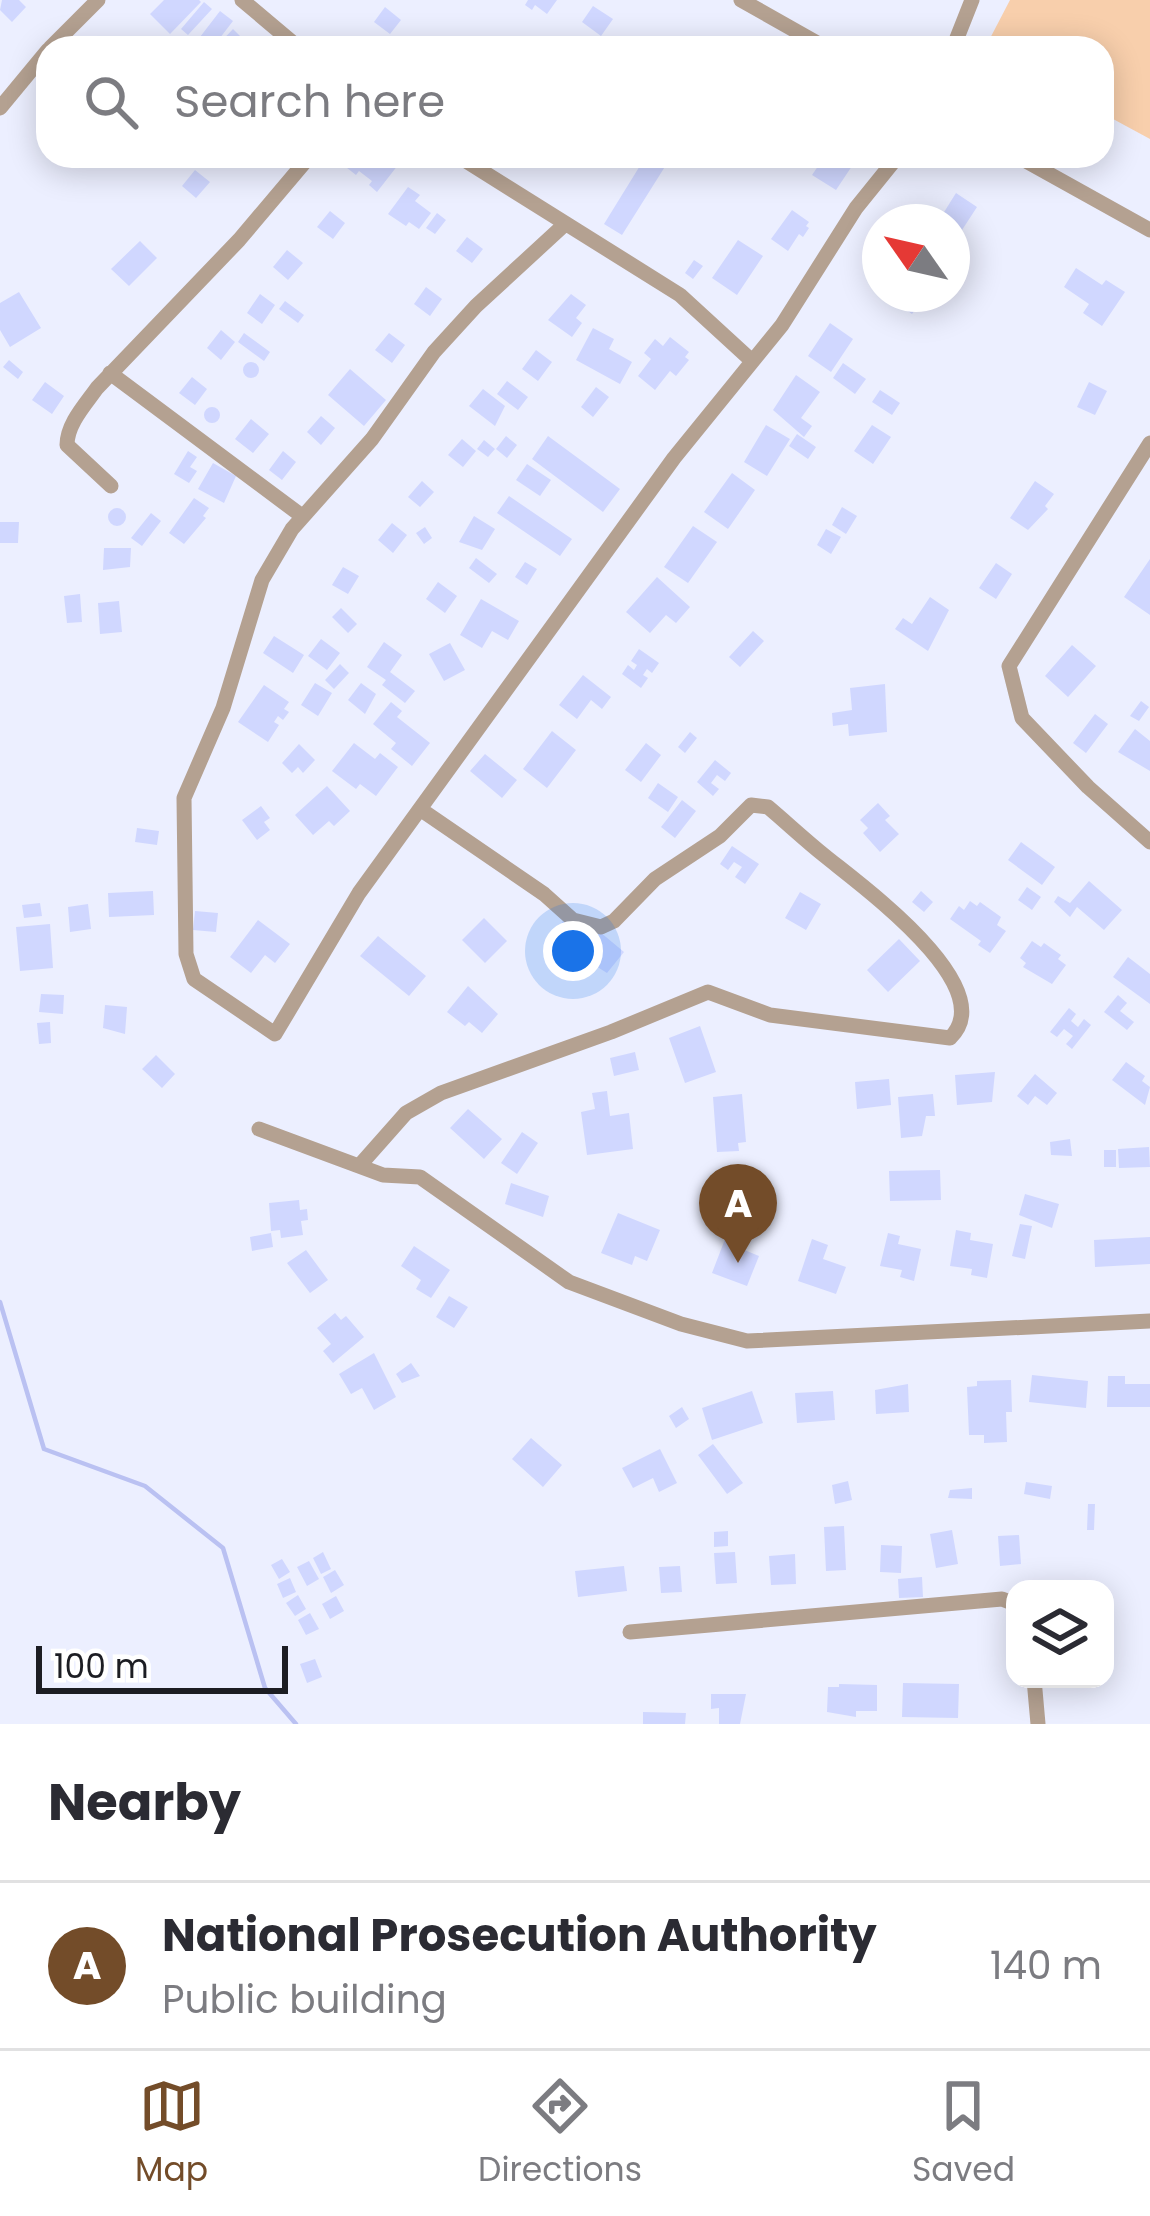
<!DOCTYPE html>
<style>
:root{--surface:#fff;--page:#f7f7f7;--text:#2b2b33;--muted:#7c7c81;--line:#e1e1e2;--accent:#734c29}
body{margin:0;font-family:Poppins,sans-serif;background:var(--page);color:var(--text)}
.controls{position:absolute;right:36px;bottom:36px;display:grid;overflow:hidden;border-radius:24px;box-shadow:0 6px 30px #0003}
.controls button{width:108px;height:108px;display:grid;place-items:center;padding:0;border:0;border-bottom:3px solid var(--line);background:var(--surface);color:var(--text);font:60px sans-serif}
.compass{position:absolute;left:862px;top:204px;width:108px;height:108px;border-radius:50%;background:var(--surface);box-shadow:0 6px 30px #0003;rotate:304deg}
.scale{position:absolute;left:36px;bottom:30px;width:252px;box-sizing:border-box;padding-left:12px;border:6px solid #1c1d23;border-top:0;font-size:33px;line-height:42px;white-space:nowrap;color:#1c1d23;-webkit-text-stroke:9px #fff;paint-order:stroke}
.you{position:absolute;left:573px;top:951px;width:42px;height:42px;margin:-30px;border:9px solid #fff;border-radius:50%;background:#1a73e8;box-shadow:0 0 0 18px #1a73e833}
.badge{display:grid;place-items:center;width:78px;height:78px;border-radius:50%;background:var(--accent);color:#fff;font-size:39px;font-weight:700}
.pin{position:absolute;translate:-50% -99px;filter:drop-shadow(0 3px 6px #0008)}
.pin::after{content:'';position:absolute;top:63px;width:42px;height:36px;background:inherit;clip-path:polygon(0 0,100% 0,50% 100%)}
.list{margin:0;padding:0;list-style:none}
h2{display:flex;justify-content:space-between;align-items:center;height:156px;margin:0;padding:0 48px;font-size:51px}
h2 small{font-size:39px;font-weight:400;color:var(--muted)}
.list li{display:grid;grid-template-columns:78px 1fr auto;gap:36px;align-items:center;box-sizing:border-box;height:168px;padding:0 48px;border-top:3px solid var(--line)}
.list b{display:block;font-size:45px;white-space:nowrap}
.list p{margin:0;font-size:39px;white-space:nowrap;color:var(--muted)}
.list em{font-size:39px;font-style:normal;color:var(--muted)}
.icon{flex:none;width:66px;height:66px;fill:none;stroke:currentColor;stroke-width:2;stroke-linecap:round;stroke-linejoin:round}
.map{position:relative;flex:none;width:1150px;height:1724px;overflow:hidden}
.search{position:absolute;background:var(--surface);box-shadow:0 6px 30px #0003;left:36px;right:36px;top:36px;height:132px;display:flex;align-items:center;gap:30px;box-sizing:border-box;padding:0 42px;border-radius:36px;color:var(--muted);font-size:45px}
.sheet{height:324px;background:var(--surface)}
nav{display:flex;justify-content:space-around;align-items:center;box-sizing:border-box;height:168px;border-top:3px solid var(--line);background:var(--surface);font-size:33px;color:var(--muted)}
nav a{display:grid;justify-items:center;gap:6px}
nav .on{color:var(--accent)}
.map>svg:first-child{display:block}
.green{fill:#f8cfac}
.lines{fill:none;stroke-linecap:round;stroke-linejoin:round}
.stream{stroke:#bac1f2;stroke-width:4.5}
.building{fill:#d0d7ff}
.street{stroke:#b4a191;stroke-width:15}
</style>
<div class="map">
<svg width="1150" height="1724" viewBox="0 0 1150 1724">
<rect width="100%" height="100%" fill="#ecefff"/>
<!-- green -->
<path class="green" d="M 1010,0 L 1150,0 L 1150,139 L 1102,113 L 1102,48 L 985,48 Z"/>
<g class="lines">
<!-- stream -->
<path class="stream" d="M 0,1302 L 44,1449 L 145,1486 L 223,1548 L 265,1688 L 296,1724"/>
</g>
<!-- building -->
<path class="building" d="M 2,0 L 19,0 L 26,7 L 12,22 L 0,10 Z
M 164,0 L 199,0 L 201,2 L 170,34 L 150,14 Z
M 528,0 L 557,0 L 547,14 L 535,5 L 532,10 L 525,5 Z
M 204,2 L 212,9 L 188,35 L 181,29 Z
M 593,6 L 613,19 L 601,36 L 582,22 Z
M 385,7 L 401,20 L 390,34 L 374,22 Z
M 220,11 L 233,21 L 213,47 L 200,37 Z
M 233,29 L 252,48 L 215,48 Z
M 635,36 L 652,48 L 627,48 Z
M 348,156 L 370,156 L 384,167 L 390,159 L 398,165 L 377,192 L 369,185 L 372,181 L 359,171 L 356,175 L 342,164 Z
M 646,156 L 666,165 L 622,235 L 604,224 Z
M 825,156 L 850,156 L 856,160 L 836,190 L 812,175 Z
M 195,170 L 210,182 L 196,198 L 182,186 Z
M 408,187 L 420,195 L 415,201 L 431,213 L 419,229 L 409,222 L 406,226 L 388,214 Z
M 956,193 L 977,207 L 962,230 L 941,217 Z
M 792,210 L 809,222 L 806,226 L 809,228 L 803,237 L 799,234 L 788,251 L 771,239 Z
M 330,211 L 345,223 L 333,239 L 317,227 Z
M 437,213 L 446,220 L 435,234 L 426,228 Z
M 467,237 L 483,249 L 472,263 L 456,251 Z
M 738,240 L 763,256 L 737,295 L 712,278 Z
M 140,241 L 157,258 L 129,286 L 111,269 Z
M 287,250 L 303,263 L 288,280 L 273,267 Z
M 694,260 L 703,266 L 693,279 L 685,273 Z
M 1076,268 L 1102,285 L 1106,280 L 1125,292 L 1102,326 L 1083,313 L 1089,304 L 1064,287 Z
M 426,287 L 442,299 L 430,316 L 414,304 Z
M 19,292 L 41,328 L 10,347 L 0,330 L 0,303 Z
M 260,294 L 275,305 L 262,324 L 247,313 Z
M 571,294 L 586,305 L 576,318 L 582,323 L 572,337 L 548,320 Z
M 909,294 L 927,294 L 912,314 L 901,306 Z
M 285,301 L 304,315 L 298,323 L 279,309 Z
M 830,323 L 853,339 L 831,372 L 808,356 Z
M 593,328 L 614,339 L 609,349 L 632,362 L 620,384 L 576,360 Z
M 221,330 L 235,342 L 221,360 L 207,348 Z
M 244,333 L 270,352 L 264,361 L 238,342 Z
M 389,333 L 405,345 L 392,363 L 375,350 Z
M 670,337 L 689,352 L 685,357 L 689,360 L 676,376 L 670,371 L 655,390 L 638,376 L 651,359 L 644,353 L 655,339 L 663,346 Z
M 536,350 L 552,362 L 538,381 L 522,369 Z
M 9,360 L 23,372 L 18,379 L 3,367 Z
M243 370a8 8 0 1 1 16 0a8 8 0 1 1-16 0Z
M 843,363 L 866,379 L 855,394 L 833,378 Z
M 350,369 L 386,400 L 364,426 L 328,395 Z
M 796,375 L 820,392 L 801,418 L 812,426 L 804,437 L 773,410 Z
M 192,377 L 207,389 L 195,405 L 179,393 Z
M 507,381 L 528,397 L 518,410 L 497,394 Z
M 45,382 L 64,396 L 52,414 L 32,400 Z
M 1089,382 L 1107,391 L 1095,415 L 1077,407 Z
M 596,387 L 609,397 L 593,417 L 581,407 Z
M 483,389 L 505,406 L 495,426 L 469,406 Z
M 880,390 L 900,403 L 892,415 L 872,402 Z
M204 415a8 8 0 1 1 16 0a8 8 0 1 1-16 0Z
M 321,416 L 335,428 L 321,445 L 307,432 Z
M 251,419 L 269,434 L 253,453 L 235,439 Z
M 766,425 L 790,439 L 767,476 L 744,462 Z
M 872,425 L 891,437 L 873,464 L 854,451 Z
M 797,434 L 816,447 L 808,459 L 789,446 Z
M 506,436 L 517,445 L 507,458 L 496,449 Z
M 548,436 L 620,489 L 603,512 L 532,459 Z
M 462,439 L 476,451 L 463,467 L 448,455 Z
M 484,440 L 495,449 L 488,457 L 477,449 Z
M 188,451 L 197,457 L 190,467 L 197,471 L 189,483 L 174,474 Z
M 283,451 L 296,462 L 282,480 L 269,470 Z
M 213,463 L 236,476 L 224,503 L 198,489 Z
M 527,464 L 551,480 L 540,496 L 516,480 Z
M 732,473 L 755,490 L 728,529 L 704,512 Z
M 422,481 L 434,492 L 420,507 L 408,497 Z
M 1035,481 L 1054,494 L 1045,506 L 1048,509 L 1028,530 L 1010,518 Z
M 509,496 L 572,539 L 560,556 L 497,513 Z
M 194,498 L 209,508 L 203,516 L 206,518 L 184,544 L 169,533 Z
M 842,507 L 857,516 L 846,534 L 832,525 Z
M108 517a9 9 0 1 1 18 0a9 9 0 1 1-18 0Z
M 151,513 L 161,521 L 142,546 L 131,538 Z
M 474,516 L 495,529 L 482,550 L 459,542 Z
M 0,522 L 19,522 L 18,543 L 0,543 Z
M 392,523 L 407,535 L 393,553 L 378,540 Z
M 693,526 L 717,542 L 688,583 L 664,567 Z
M 425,527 L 432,538 L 424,544 L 416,533 Z
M 826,529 L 841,537 L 831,554 L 817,545 Z
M 104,548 L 131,548 L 130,567 L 103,570 Z
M 476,558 L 497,574 L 489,583 L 469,568 Z
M 1150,559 L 1150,615 L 1124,597 Z
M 525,562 L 537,569 L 527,585 L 515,577 Z
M 996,563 L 1012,574 L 996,599 L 979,588 Z
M 343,567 L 359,576 L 348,594 L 332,585 Z
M 657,577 L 690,607 L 676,623 L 666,615 L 650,633 L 626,612 Z
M 438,582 L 457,596 L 445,613 L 426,599 Z
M 80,594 L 82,622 L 67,623 L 64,596 Z
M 930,597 L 949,610 L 928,651 L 895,629 L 903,618 L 912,624 Z
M 481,599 L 519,621 L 508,640 L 492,631 L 482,648 L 460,635 Z
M 119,601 L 122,632 L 100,634 L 98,603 Z
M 341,608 L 357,624 L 348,633 L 332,617 Z
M 753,631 L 764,641 L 740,667 L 729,657 Z
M 274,636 L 304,655 L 293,673 L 263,653 Z
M 321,639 L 340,653 L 327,670 L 308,656 Z
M 384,642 L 402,655 L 390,672 L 415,691 L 405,703 L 382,685 L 386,680 L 367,667 Z
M 450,643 L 465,670 L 444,681 L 429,654 Z
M 1072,645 L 1096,666 L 1068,697 L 1045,676 Z
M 639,649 L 659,663 L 652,673 L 647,669 L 643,675 L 648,678 L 641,688 L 622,674 L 628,665 L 634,670 L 637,665 L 631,661 Z
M 340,664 L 349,673 L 334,689 L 325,680 Z
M 583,675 L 611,697 L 602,709 L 591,700 L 577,719 L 559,705 Z
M 315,683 L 332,693 L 318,716 L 301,705 Z
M 361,683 L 376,694 L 365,714 L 348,700 Z
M 885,684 L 887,732 L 849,736 L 848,724 L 833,726 L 832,713 L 852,710 L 850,688 Z
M 264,685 L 289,702 L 284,709 L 289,712 L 283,720 L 278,716 L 274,722 L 279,725 L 268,742 L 238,722 Z
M 1141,701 L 1149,707 L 1139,721 L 1130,716 Z
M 391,702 L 402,711 L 397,717 L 430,743 L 412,766 L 391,749 L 396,743 L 373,724 Z
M 1095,714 L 1108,724 L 1086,753 L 1073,743 Z
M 1135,729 L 1150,741 L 1150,771 L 1118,752 Z
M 552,731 L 576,750 L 547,788 L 523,769 Z
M 690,732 L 697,738 L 685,753 L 678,747 Z
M 354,743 L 375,759 L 380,753 L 398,767 L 376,796 L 360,784 L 356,789 L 332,771 Z
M 646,743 L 661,755 L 641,782 L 625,770 Z
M 299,744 L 315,760 L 303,773 L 298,767 L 292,773 L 282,763 Z
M 485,754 L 517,780 L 502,798 L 470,771 Z
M 715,760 L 731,773 L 725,781 L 717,775 L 711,783 L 719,789 L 713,796 L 697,782 Z
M 658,783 L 678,797 L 668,812 L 648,798 Z
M 327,786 L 350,811 L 334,826 L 329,821 L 313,835 L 295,815 Z
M 682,800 L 696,811 L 675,838 L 661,827 Z
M 878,803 L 890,816 L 885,820 L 899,834 L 880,852 L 863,833 L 868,828 L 860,820 Z
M 261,806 L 270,818 L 264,822 L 270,830 L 257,840 L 242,820 Z
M 137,828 L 159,831 L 157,845 L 135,842 Z
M 1021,842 L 1055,867 L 1042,885 L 1008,860 Z
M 732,846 L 759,864 L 745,884 L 735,877 L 742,867 L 734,862 L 728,870 L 720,864 Z
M 1089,881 L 1122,910 L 1104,930 L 1077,907 L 1070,917 L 1054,902 L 1058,896 L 1070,903 Z
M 1027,887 L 1041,897 L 1032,910 L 1018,900 Z
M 153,891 L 154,915 L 109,917 L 108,893 Z
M 921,891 L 933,902 L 924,912 L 912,902 Z
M 800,892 L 821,904 L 806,930 L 785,918 Z
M 970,901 L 977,906 L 980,902 L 1001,917 L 997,925 L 1006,931 L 990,953 L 978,945 L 981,941 L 950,919 L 959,906 L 964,910 Z
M 40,903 L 42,916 L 24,918 L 22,905 Z
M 88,904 L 91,929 L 70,932 L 68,907 Z
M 195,911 L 218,913 L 216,932 L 193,930 Z
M 484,918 L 507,941 L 485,963 L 462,940 Z
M 258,920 L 290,944 L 275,963 L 265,955 L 251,973 L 230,957 Z
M 563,921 L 578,931 L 569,944 L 562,939 L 556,948 L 548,943 Z
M 50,924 L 53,968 L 20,971 L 16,927 Z
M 600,932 L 624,952 L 607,973 L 580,956 Z
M 378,936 L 426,976 L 409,996 L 360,956 Z
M 899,939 L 920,961 L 888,992 L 867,970 Z
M 1032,941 L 1041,947 L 1044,943 L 1061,955 L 1058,959 L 1066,965 L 1052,984 L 1023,967 L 1026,963 L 1020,958 Z
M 1128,957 L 1150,974 L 1150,1004 L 1113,977 Z
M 468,986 L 498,1014 L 482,1033 L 469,1022 L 465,1026 L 447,1012 Z
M 41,994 L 64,995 L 63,1014 L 39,1012 Z
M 1118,995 L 1127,1003 L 1120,1011 L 1134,1022 L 1127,1030 L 1104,1012 Z
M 105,1005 L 127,1007 L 125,1034 L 103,1028 Z
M 1069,1008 L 1076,1014 L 1071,1021 L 1078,1027 L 1084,1019 L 1091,1025 L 1072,1049 L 1066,1044 L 1073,1036 L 1064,1029 L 1057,1037 L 1050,1032 Z
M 50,1022 L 51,1043 L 39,1044 L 37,1023 Z
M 700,1026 L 716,1072 L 685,1083 L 669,1038 Z
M 635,1052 L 639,1070 L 614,1076 L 610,1058 Z
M 156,1055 L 175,1074 L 162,1088 L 142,1069 Z
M 1126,1062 L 1145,1076 L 1142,1081 L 1150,1087 L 1145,1105 L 1112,1080 Z
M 995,1072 L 992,1102 L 957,1105 L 955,1075 Z
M 1035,1074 L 1057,1093 L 1047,1105 L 1035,1096 L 1028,1105 L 1017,1096 Z
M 889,1079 L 891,1105 L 857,1109 L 855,1082 Z
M 607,1091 L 610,1116 L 629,1113 L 633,1149 L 587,1155 L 581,1112 L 595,1109 L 592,1093 Z
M 742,1094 L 746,1142 L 738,1143 L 739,1151 L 717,1152 L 713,1097 Z
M 933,1094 L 935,1116 L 926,1116 L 922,1136 L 901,1138 L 898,1097 Z
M 468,1109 L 502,1139 L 484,1159 L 450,1128 Z
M 522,1132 L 538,1143 L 517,1174 L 501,1163 Z
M 1070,1139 L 1072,1156 L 1051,1155 L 1050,1142 Z
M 1149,1147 L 1150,1167 L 1119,1168 L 1118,1149 Z
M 1104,1150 L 1116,1150 L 1116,1167 L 1104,1167 Z
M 940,1170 L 941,1200 L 890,1201 L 889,1171 Z
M 511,1183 L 549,1196 L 543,1217 L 505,1204 Z
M 1025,1194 L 1059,1204 L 1052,1228 L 1019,1215 Z
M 299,1200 L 300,1210 L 307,1209 L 308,1220 L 301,1221 L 303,1235 L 281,1238 L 280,1230 L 271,1231 L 269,1203 Z
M 618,1213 L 660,1230 L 647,1261 L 635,1256 L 632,1265 L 601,1253 Z
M 1020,1224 L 1032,1226 L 1025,1259 L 1012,1256 Z
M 956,1230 L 971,1233 L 970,1240 L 993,1244 L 987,1278 L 971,1275 L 972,1269 L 950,1266 Z
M 271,1233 L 273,1247 L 252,1251 L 250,1237 Z
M 888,1233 L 900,1236 L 898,1244 L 921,1249 L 914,1281 L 900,1277 L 902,1270 L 880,1266 Z
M 727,1234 L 740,1239 L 737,1247 L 759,1256 L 747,1286 L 712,1273 Z
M 1150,1237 L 1150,1264 L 1095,1267 L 1094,1240 Z
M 812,1239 L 828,1245 L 823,1259 L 846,1267 L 836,1294 L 798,1281 Z
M 414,1246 L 450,1270 L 431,1298 L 416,1289 L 421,1280 L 401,1266 Z
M 306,1250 L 328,1280 L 310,1293 L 287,1263 Z
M 449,1296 L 468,1307 L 454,1328 L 436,1317 Z
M 335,1313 L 341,1320 L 346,1316 L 364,1337 L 333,1363 L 323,1351 L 331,1344 L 317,1328 Z
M 374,1353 L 396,1397 L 374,1410 L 362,1388 L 351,1394 L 339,1374 Z
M 411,1363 L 420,1376 L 402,1383 L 396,1374 Z
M 1032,1375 L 1088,1381 L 1086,1408 L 1029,1402 Z
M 1108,1376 L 1125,1376 L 1125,1384 L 1150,1384 L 1150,1407 L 1107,1407 Z
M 1011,1380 L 1012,1412 L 1006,1412 L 1007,1442 L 984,1443 L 984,1435 L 969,1435 L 967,1387 L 977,1386 L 977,1381 Z
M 908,1384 L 909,1412 L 876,1414 L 875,1390 Z
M 752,1391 L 763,1423 L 712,1440 L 702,1408 Z
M 833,1391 L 835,1420 L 797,1423 L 795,1393 Z
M 682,1407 L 689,1419 L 676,1428 L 669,1416 Z
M 531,1438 L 562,1465 L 543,1487 L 512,1459 Z
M 713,1444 L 743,1483 L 727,1494 L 698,1455 Z
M 660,1449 L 677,1483 L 659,1492 L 653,1478 L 633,1488 L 622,1468 Z
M 848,1481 L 852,1500 L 835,1504 L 832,1485 Z
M 1026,1482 L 1052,1486 L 1050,1499 L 1024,1494 Z
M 972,1488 L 972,1499 L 948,1498 L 950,1490 Z
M 1088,1504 L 1095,1504 L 1094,1530 L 1087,1530 Z
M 844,1526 L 846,1570 L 826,1571 L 824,1527 Z
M 952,1530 L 958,1564 L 936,1568 L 930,1534 Z
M 728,1531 L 728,1546 L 714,1547 L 714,1532 Z
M 1019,1535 L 1021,1564 L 1000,1566 L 998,1536 Z
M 881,1545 L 902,1546 L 901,1573 L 880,1572 Z
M 323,1552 L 331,1569 L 321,1574 L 313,1558 Z
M 735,1552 L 737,1583 L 716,1584 L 714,1553 Z
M 795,1554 L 796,1584 L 771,1585 L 769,1556 Z
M 282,1559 L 290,1572 L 279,1579 L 271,1565 Z
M 309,1561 L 319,1579 L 307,1586 L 297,1567 Z
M 624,1566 L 627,1591 L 578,1597 L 575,1571 Z
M 680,1566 L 682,1592 L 661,1593 L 659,1567 Z
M 335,1570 L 344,1585 L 331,1593 L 323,1577 Z
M 922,1577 L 923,1597 L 899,1598 L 898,1579 Z
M 290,1578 L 296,1592 L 283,1598 L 277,1584 Z
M 298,1595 L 306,1609 L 295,1616 L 286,1603 Z
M 336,1596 L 344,1611 L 330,1619 L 322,1604 Z
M 310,1613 L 319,1629 L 306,1635 L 298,1620 Z
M 315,1659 L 322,1677 L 307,1683 L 300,1664 Z
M 903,1683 L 959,1684 L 958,1718 L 902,1717 Z
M 839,1684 L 877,1685 L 877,1711 L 856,1711 L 856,1717 L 827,1712 L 828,1687 L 839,1687 Z
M 711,1694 L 746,1694 L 740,1724 L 719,1724 L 719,1708 L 711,1709 Z
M 643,1712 L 686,1713 L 685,1724 L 643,1724 Z"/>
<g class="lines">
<!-- street -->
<path class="street" d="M 242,0 L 299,48
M 741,0 L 826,48
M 50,48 L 98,0
M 953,48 L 972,0
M 0,108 L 48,50
M 458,156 L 680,295 L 752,361
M 1017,156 L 1150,230
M 564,225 L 476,306 L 434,352 L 372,439 L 292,529 L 262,580 L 223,708 L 184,798 L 186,954 L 194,979 L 275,1034 L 359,893 L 674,458 L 782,325 L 856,208 L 898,156
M 110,373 L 302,516
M 1150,443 L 1009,666 L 1022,718 L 1088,787 L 1150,842
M 111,486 L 67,445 C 67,424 85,405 97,388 L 239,240 L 310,156
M 259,1129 L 383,1175 L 420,1177 L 569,1282 L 681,1324 L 747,1341 L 1150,1321
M 360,1165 L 406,1113 L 441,1093 L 611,1032 L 708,992 L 770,1015 L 950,1038 C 1003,987 859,884 825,856 C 805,840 787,823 768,807 L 751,805 L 720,836 L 655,879 L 614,921 L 601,927 L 573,920 L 544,894 L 420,809
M 630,1632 L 1002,1599 L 1015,1604
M 1034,1679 L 1038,1724"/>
</g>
</svg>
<div class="controls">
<button><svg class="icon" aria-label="layers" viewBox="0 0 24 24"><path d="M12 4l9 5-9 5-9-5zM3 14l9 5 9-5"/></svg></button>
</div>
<svg class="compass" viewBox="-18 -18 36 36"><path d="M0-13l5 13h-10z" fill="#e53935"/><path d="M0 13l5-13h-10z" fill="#7c7c81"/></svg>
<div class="scale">100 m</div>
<div class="you"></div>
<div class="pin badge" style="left:738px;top:1263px">A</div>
<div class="search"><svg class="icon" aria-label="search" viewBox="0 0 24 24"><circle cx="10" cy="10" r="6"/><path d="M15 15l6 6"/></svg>Search here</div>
</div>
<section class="sheet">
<h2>Nearby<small></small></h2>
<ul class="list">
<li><span class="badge">A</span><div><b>National Prosecution Authority</b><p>Public building</p></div><em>140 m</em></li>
</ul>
</section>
<nav>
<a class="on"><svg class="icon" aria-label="map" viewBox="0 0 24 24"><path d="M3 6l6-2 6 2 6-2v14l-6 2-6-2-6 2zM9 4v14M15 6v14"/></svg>Map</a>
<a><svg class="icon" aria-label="directions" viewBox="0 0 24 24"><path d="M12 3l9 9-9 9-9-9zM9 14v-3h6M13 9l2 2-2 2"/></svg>Directions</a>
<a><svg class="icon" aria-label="saved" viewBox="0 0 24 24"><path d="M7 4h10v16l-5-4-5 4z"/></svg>Saved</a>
</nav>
